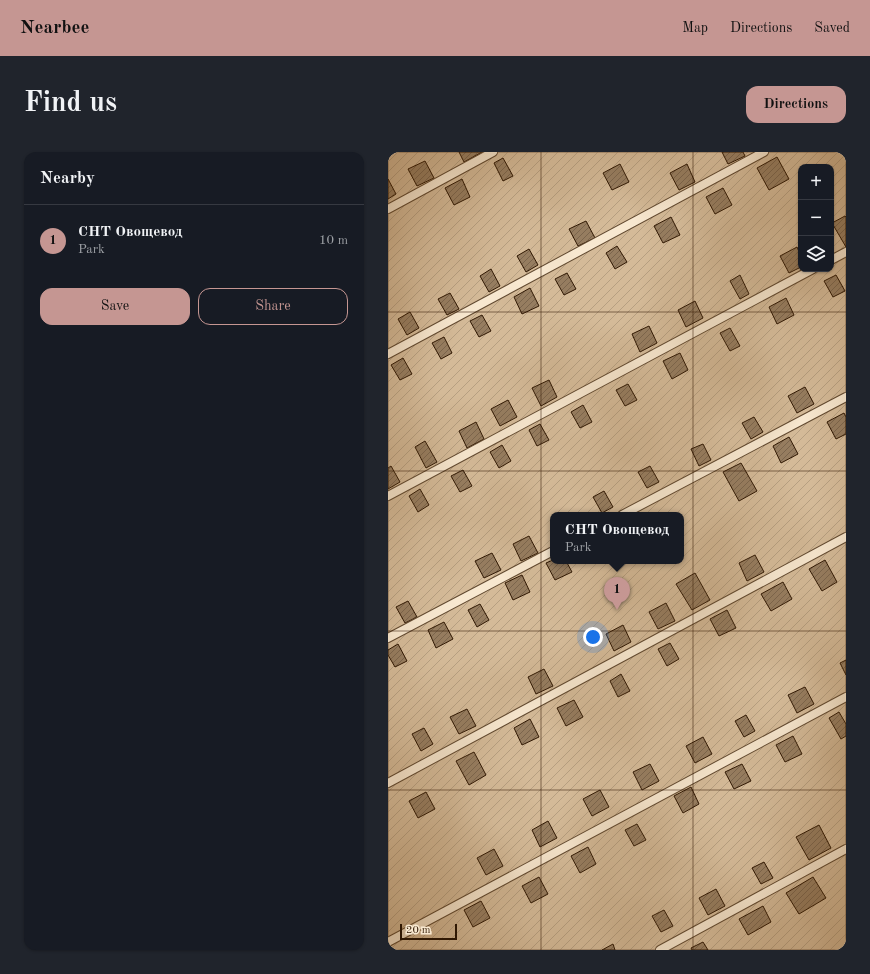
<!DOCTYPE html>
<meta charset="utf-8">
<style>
:root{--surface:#171b24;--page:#20242c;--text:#f1f3f6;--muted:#9ea1a6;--line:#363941;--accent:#c59692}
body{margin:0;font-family:"Old Standard TT",serif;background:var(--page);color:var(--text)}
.controls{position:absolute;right:12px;top:12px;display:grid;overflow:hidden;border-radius:8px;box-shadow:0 1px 3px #0004}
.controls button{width:36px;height:36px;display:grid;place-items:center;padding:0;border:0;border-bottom:1px solid var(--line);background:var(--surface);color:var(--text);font:20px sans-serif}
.scale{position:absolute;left:12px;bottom:10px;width:57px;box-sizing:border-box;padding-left:4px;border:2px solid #301803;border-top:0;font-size:11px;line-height:14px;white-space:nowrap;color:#301803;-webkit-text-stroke:3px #f8e8d0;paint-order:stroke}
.you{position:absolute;left:205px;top:485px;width:14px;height:14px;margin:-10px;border:3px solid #fff;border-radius:50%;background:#1a73e8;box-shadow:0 0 0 6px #1a73e833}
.badge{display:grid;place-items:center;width:26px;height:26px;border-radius:50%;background:var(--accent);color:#111;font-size:13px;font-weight:700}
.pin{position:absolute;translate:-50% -33px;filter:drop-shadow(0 1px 2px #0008)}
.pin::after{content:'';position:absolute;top:21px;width:14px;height:12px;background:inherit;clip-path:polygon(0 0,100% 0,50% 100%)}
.popup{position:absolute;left:162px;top:360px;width:134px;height:52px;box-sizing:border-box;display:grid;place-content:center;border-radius:8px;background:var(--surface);filter:drop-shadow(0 1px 3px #0005);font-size:13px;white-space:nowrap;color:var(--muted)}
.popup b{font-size:15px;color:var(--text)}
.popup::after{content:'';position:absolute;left:50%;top:100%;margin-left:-8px;border:8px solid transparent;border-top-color:var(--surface)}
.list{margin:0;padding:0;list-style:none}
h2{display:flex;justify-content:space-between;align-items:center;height:52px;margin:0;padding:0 16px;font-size:17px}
h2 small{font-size:13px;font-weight:400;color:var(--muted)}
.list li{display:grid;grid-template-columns:26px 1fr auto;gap:12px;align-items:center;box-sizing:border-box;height:72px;padding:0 16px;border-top:1px solid var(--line)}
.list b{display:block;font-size:15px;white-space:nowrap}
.list p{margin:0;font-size:13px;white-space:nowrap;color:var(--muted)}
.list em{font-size:13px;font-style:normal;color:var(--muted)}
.actions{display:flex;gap:8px;padding:12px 16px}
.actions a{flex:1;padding:9px 0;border:1px solid var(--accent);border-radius:12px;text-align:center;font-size:14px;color:var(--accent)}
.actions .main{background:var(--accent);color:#111}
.icon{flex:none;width:22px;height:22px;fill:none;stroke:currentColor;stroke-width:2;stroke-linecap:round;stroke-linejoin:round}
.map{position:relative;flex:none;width:458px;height:798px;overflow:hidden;border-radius:12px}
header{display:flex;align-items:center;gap:24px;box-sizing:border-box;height:56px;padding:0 20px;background:var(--accent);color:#111}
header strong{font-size:19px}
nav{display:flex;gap:22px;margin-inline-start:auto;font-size:14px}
.intro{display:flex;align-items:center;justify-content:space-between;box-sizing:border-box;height:96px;padding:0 24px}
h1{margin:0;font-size:28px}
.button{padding:10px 18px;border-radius:12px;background:var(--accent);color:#111;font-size:14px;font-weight:700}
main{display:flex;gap:24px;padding:0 24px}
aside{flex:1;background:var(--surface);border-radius:12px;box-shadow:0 1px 3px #0004}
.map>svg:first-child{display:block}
.garden{fill:url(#garden-furrows);stroke:#82694e;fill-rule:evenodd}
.building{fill:url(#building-hatch);stroke:#301803}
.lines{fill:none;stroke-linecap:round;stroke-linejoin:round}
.service-casing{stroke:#614930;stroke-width:10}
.service{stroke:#f8e8d0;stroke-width:8}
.grid{fill:none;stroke:#301803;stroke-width:1;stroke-opacity:0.55}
</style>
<header>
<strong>Nearbee</strong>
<nav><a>Map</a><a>Directions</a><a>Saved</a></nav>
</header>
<div class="intro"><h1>Find us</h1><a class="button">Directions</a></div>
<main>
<aside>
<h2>Nearby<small></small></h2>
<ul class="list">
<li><span class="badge">1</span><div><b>СНТ Овощевод</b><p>Park</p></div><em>10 m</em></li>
</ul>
<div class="actions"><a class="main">Save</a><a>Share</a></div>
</aside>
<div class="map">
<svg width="458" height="798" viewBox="0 0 458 798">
<defs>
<pattern id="garden-furrows" width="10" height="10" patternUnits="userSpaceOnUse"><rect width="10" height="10" fill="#d4ba98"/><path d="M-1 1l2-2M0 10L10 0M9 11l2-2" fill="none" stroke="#b69f81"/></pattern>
<pattern id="building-hatch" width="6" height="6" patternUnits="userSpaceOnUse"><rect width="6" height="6" fill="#967d60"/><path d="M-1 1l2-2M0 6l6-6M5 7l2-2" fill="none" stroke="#7b654d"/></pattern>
</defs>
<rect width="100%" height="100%" fill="#f5dbb6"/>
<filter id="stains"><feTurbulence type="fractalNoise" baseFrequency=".005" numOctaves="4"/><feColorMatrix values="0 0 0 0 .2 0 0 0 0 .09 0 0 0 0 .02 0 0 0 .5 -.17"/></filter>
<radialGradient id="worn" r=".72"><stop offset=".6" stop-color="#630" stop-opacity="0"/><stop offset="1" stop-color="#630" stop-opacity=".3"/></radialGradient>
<!-- garden -->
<path class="garden" d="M0,0h458v798h-458zM413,15h30v102h-30zM165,363h128v46h-128z"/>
<!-- building -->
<g class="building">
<path d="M71,0h23l-18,10z"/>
<path d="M334,0h21l2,4 -17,8z"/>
<path d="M389,5l12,22 -20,11 -12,-22z"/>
<path d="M115,6l10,18 -10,5 -9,-18z"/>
<path d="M37,9l9,17 -17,8 -9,-17z"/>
<path d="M232,12l9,18 -17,8 -9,-17z"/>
<path d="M299,12l8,18 -16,8 -9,-17z"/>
<path d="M0,27l8,15 -8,5z"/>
<path d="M74,27l8,18 -16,8 -9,-17z"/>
<path d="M335,36l9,17 -17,9 -9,-17z"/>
<path d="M457,64l1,1v30l-14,-24z"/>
<path d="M283,65l9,18 -17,8 -9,-17z"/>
<path d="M198,69l9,17 -17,8 -9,-17z"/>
<path d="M229,94l10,16 -12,7 -9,-16z"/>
<path d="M409,95l4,9v11l-12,6 -9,-17z"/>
<path d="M141,97l9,16 -12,7 -9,-16z"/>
<path d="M103,117l9,17 -11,6 -9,-16z"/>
<path d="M179,121l9,16 -12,6 -9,-16z"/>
<path d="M352,123l9,19 -9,5 -10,-18z"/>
<path d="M448,123l9,16 -12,6 -9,-16z"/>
<path d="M142,136l9,18 -17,8 -8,-17z"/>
<path d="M62,141l9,16 -12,6 -9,-16z"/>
<path d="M398,146l8,17 -17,9 -8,-17z"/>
<path d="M307,149l8,17 -17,9 -8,-17z"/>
<path d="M22,160l9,16 -12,7 -9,-16z"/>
<path d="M94,163l9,16 -12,6 -9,-16z"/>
<path d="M261,174l8,17 -17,9 -8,-18z"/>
<path d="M342,176l10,18 -10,5 -10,-18z"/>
<path d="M56,185l8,16 -11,6 -9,-16z"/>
<path d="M292,201l8,17 -16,9 -9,-18z"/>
<path d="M15,206l9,16 -12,6 -9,-15z"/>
<path d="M161,228l8,17 -16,9 -9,-18z"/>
<path d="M240,232l9,16 -12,6 -9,-16z"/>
<path d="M417,235l9,17 -17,9 -9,-17z"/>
<path d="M120,248l9,17 -17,9 -9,-17z"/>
<path d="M195,253l9,17 -12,6 -9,-16z"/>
<path d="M456,261l2,4v17l-10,5 -9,-17z"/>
<path d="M366,265l9,15 -12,7 -9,-16z"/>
<path d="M88,270l8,17 -17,9 -8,-17z"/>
<path d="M152,272l9,16 -12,6 -8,-16z"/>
<path d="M401,285l9,17 -17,9 -8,-17z"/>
<path d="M37,289l12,21 -11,6 -11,-21z"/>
<path d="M315,292l8,16 -12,6 -8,-17z"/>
<path d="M114,293l9,16 -12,7 -9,-16z"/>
<path d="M353,311l16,28 -18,10 -16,-29z"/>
<path d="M3,314l9,16 -12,7v-21z"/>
<path d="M262,314l9,16 -12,6 -9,-16z"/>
<path d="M75,318l9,16 -12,6 -9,-16z"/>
<path d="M32,337l9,16 -11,7 -9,-16z"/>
<path d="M216,339l9,16 -11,6 -9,-16z"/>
<path d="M141,384l9,17 -17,8 -8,-17z"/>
<path d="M104,401l9,17 -17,8 -9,-17z"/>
<path d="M367,403l9,17 -17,9 -8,-18z"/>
<path d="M165,408v1h13l6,11 -17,8 -9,-17z"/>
<path d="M437,408l12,22 -15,9 -13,-22z"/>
<path d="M307,421l15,27 -18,10 -16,-26z"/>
<path d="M134,423l8,17 -17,8 -8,-17z"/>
<path d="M395,430l9,17 -21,12 -10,-17z"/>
<path d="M20,449l9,16 -12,6 -9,-16z"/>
<path d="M278,451l9,18 -17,8 -9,-17z"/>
<path d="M92,452l9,16 -12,7 -9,-17z"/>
<path d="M339,458l9,18 -17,8 -9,-17z"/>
<path d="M56,470l9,17 -17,9 -8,-18z"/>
<path d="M235,473l8,17 -17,9 -8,-17z"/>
<path d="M282,491l9,16 -12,7 -9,-17z"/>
<path d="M10,492l9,17 -12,6 -7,-12v-5z"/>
<path d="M458,508v15l-6,-12z"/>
<path d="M156,517l9,17 -17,8 -8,-17z"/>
<path d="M233,522l9,17 -12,6 -8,-16z"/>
<path d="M417,535l9,17 -17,9 -9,-18z"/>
<path d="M186,548l9,17 -17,9 -9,-18z"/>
<path d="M79,557l9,17 -17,8 -9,-17z"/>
<path d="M451,560l7,12v12l-5,3 -12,-21z"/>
<path d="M358,563l9,16 -11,6 -9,-16z"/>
<path d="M142,567l9,18 -17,8 -8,-17z"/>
<path d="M36,576l9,16 -12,7 -9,-17z"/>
<path d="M405,584l9,18 -17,8 -9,-17z"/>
<path d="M315,585l9,17 -17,9 -9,-17z"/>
<path d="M86,600l12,23 -17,10 -13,-24z"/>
<path d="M262,612l9,17 -17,9 -9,-18z"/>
<path d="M354,612l9,17 -17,8 -9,-17z"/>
<path d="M303,635l8,17 -16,9 -9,-17z"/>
<path d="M212,638l9,17 -17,9 -9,-17z"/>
<path d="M38,640l9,17 -17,9 -9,-17z"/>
<path d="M160,669l9,17 -17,9 -8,-17z"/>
<path d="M249,672l9,16 -12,6 -9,-16z"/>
<path d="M431,673l12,23 -22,12 -13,-23z"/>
<path d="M200,695l8,17 -16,9 -9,-17z"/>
<path d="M106,697l9,17 -17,9 -9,-17z"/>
<path d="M376,710l9,16 -12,6 -9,-16z"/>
<path d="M151,725l9,17 -17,9 -9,-17z"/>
<path d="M425,725l13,21 -27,16 -13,-21z"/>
<path d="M328,737l9,17 -17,9 -9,-17z"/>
<path d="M93,749l9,17 -17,9 -9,-17z"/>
<path d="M375,754l8,16 -23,13 -9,-16z"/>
<path d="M276,758l9,16 -12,6 -9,-16z"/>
<path d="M315,790l5,8h-16l-1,-2z"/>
<path d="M225,792l2,6h-13z"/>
</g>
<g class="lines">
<!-- service casing -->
<g class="service-casing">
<g id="service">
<path d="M0,57l105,-57"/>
<path d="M443,108l15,-8"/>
<path d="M0,202l376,-202"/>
<path d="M0,344l425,-227"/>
<path d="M234,363l224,-118"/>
<path d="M0,486l165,-87"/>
<path d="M0,631l458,-246"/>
<path d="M0,790l458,-245"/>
<path d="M272,798l186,-101"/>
</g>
</g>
<!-- service -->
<use href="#service" class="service"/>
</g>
<!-- grid -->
<path class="grid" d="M153,0v798M305,0v798M0,160h458M0,319h458M0,479h458M0,638h458"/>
<rect width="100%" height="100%" filter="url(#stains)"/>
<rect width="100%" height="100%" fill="url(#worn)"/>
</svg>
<div class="controls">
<button>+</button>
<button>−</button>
<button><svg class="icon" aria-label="layers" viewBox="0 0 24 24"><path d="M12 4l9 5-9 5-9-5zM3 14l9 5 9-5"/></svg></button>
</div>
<div class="scale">20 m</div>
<div class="you"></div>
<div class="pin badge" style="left:229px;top:458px">1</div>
<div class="popup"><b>СНТ Овощевод</b>Park</div>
</div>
</main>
